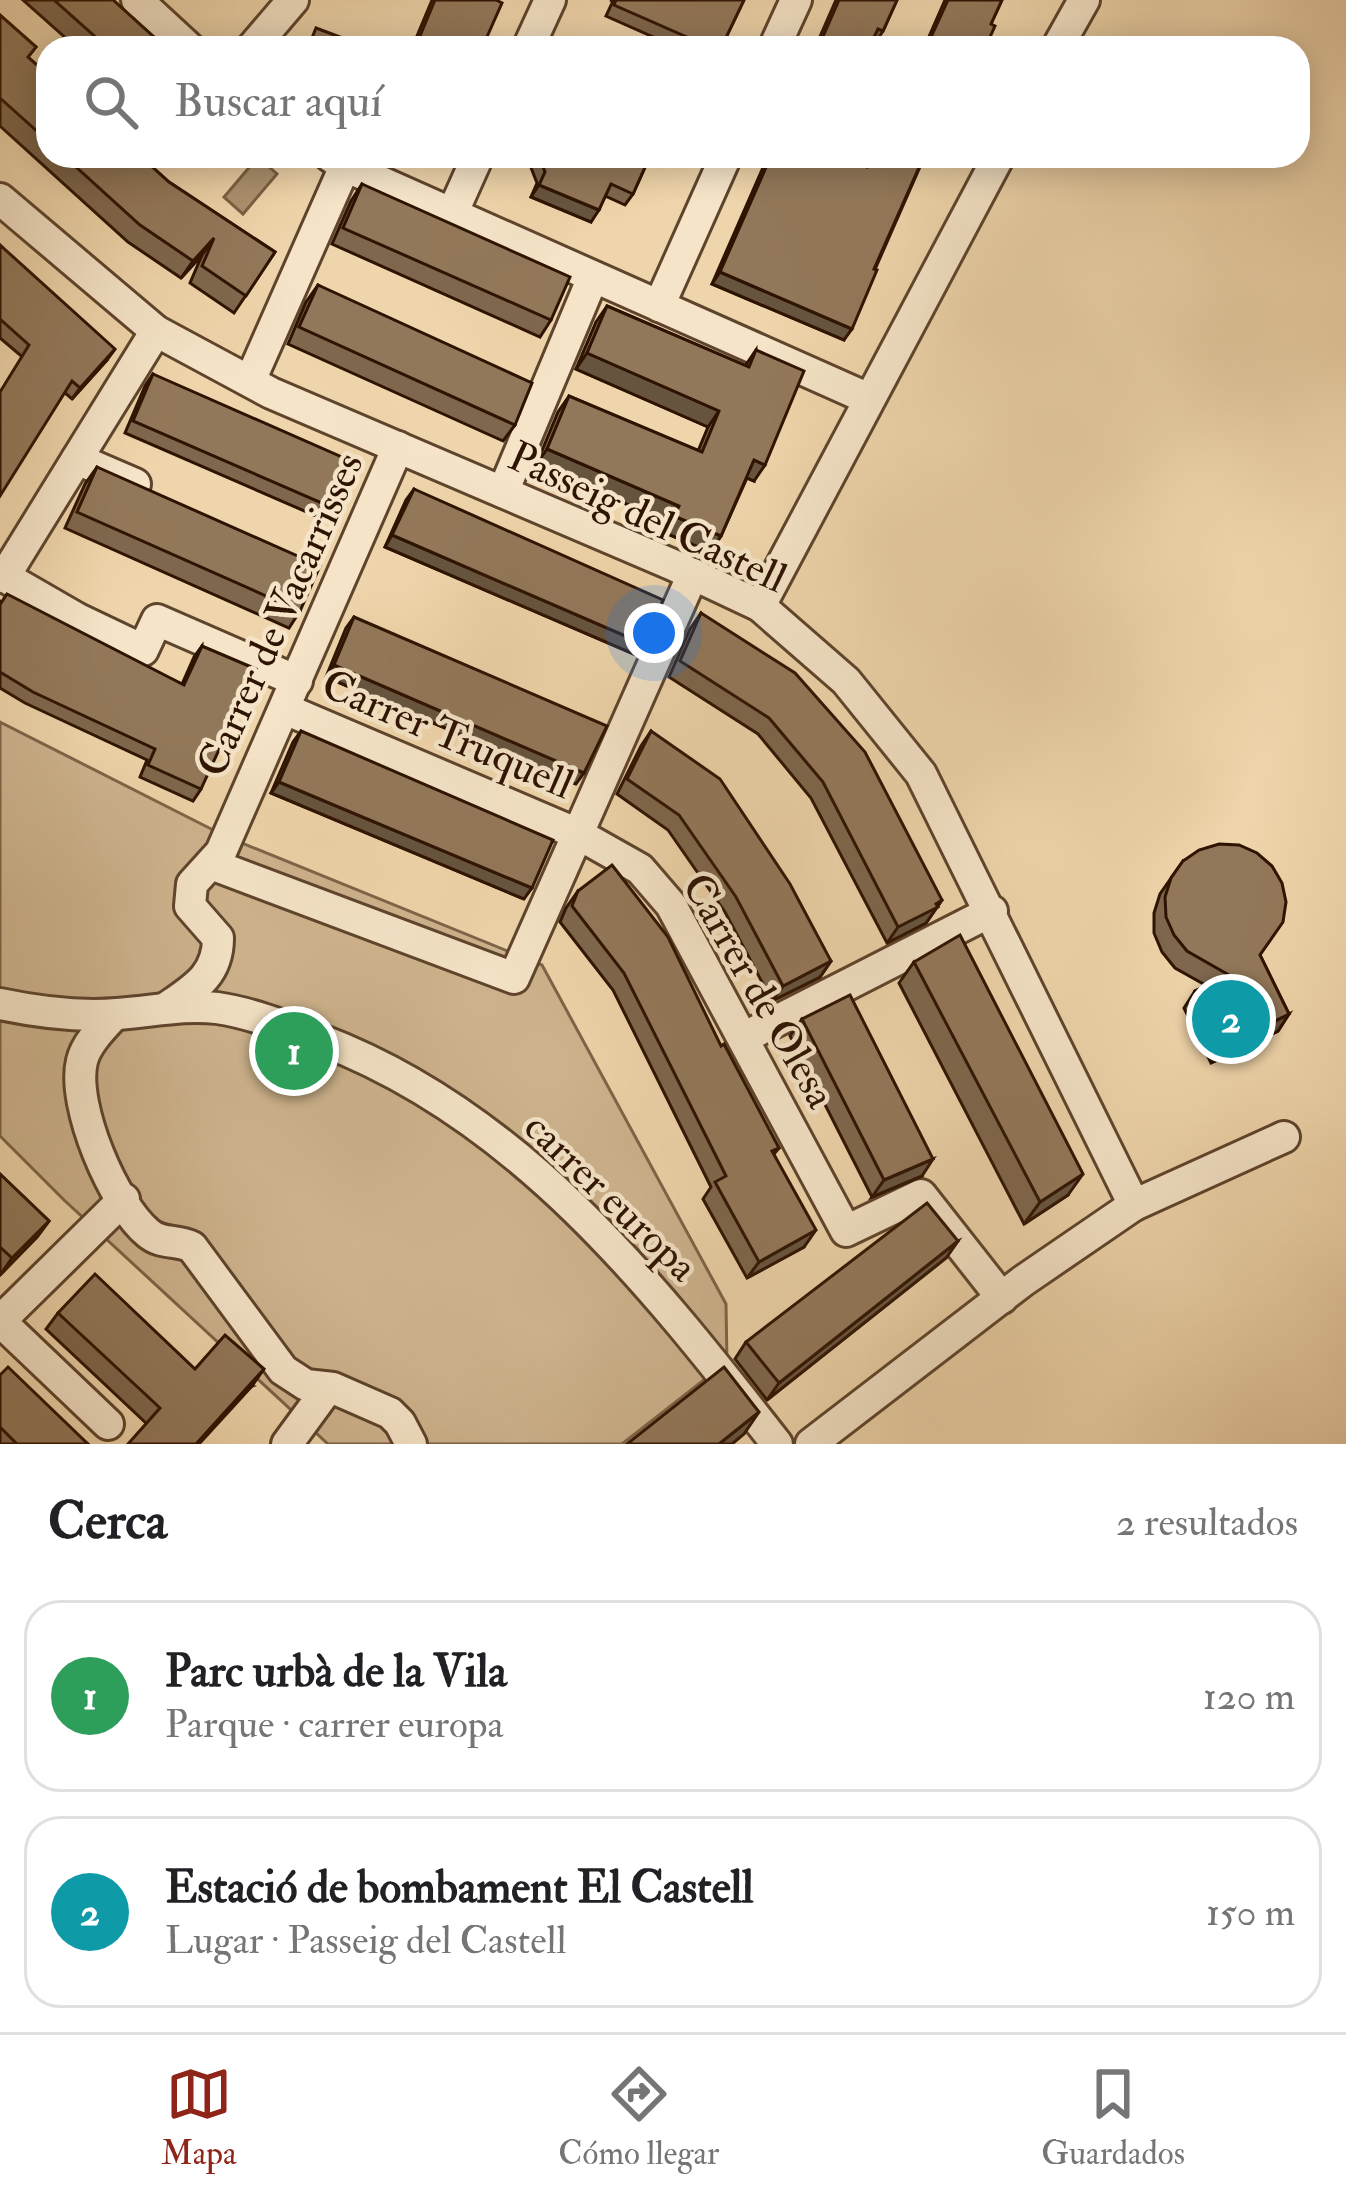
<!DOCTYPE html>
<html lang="es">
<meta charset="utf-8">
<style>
:root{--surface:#fff;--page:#f2f2f2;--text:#202124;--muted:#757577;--line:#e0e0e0;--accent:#8f2418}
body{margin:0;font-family:"IM FELL Double Pica",serif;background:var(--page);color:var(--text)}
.you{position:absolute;left:654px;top:633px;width:42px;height:42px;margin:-30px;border:9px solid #fff;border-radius:50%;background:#1a73e8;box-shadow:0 0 0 18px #1a73e833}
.badge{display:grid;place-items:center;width:78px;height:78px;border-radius:50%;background:var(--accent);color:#fff;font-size:39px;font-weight:700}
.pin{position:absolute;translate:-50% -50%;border:6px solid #fff;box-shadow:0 3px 12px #0006}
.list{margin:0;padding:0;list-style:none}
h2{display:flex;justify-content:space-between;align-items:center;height:156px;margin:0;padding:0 48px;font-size:51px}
h2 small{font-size:39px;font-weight:400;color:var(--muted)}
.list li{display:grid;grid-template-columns:78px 1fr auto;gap:36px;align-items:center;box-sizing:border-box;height:192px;margin:0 24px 24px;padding:0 24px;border:3px solid var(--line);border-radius:36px}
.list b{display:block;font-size:45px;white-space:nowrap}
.list p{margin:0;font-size:39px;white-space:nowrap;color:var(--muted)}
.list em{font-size:39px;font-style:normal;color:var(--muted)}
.icon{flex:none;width:66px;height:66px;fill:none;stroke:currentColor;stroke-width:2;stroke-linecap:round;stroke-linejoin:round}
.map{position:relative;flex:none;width:1346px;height:1444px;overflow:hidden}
.search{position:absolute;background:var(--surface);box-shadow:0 6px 30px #0003;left:36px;right:36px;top:36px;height:132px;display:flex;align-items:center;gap:30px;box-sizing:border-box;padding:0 42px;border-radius:36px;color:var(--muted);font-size:45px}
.sheet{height:588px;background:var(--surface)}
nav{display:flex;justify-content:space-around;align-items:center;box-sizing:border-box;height:168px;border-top:3px solid var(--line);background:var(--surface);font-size:33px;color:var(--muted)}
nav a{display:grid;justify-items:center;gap:6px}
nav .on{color:var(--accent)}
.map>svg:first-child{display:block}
.green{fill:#ceb48e;stroke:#7e6448;stroke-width:3}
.water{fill:#ad9372;stroke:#7a6045;stroke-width:3}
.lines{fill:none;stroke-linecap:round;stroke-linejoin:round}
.street-casing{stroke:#5e442c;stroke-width:36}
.street{stroke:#f5e4c8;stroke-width:30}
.wall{fill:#7e674d;stroke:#2e1302;stroke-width:3}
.shaded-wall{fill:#66543f;stroke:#2e1302;stroke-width:3}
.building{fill:#92785a;stroke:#2e1302;stroke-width:3}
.labels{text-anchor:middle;stroke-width:9;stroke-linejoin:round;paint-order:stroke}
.street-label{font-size:42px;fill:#2e1302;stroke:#f5e4c8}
</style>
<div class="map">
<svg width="1346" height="1444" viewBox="0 0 1346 1444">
<rect width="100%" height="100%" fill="#efd5ab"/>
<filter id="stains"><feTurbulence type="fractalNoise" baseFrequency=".00167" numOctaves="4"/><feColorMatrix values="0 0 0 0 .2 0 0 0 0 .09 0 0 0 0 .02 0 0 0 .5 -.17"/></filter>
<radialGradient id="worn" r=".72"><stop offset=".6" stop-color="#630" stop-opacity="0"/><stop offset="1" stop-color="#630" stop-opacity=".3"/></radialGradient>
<!-- green -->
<path class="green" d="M0,722l227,115 315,128 184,339 1,58 -105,82h-294l-264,-244 -64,-64z"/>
<!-- water -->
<path class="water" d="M258,157l19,17 -34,40 -19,-17z"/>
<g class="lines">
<!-- street casing -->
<g class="street-casing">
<g id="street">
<path d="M137,0l52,48"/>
<path d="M252,48l41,-48"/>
<path d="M528,48l22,-48"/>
<path d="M774,48l22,-48"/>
<path d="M1057,48l27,-48"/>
<path d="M330,156l15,10 524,233"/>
<path d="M0,199l156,132 115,62 402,172 87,41 86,75 75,93 213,431 150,-68"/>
<path d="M452,214l26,-58"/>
<path d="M659,306l67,-150"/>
<path d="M250,381l95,-215"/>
<path d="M77,459l58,25"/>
<path d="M503,492l90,-215"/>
<path d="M0,574l78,45 65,31 14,-30 140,61"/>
<path d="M4,577l152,-246"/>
<path d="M760,606l239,-450"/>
<path d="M285,709l293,125 62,35 31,36 175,326 75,-36 81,103"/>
<path d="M211,864l303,114 179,-404"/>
<path d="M0,1004c38,8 79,13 117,10 33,-2 67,-10 100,-6 35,5 72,20 104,32 198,75 330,243 456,404"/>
<path d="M166,1008c29,-20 52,-33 52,-70l-28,-32 2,-22 29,-32 177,-405"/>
<path d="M114,1015c-12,13 -28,29 -32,46 -11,44 32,144 66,172 14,12 29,6 44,14l91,123 23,15 27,3 57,25 10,10 11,21"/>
<path d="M743,1038l249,-127"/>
<path d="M108,1424l-108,-103 124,-122"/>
<path d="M287,1444l41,-56"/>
<path d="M811,1444l212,-163 111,-76"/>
</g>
</g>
<!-- street -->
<use href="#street" class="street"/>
</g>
<!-- wall -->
<g class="wall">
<path d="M23,0h90l53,48h-89z"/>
<path d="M432,0h64l-14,48h-70z"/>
<path d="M610,0h134l-23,48h-43l-72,-32 7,-15z"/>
<path d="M836,0h61l-14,31 -8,12 -3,-2 -3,7h-54z"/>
<path d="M945,0h57l-11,24 -6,24h-61z"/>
<path d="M0,15l36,32 -8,10 20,18v81h92l29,26 106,70 -41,61 -44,-30 12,-28 -21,23 -53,-36 -128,-116z"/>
<path d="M535,156h115l-17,38 -8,11 -20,-9 -14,26 -60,-25 6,-14 -7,-18z"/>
<path d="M768,156h74l23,10 4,-10h60l-3,5 -3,-1 -79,180 -132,-56z"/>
<path d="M362,184l189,136 -11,17 -208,-93 19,-43z"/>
<path d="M0,245l107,115 -35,39 -72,-61z"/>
<path d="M318,285l197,140 -12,16 -215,-97 18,-42z"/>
<path d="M607,306l138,60 11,-16 -2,131 -7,-3 -26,58 -11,16 -47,-20 5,-10 -132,-57 22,-53 11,-16 129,55 10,-24 -132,-58 20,-47z"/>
<path d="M153,374l187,137 -8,12 -207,-90 20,-47z"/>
<path d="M97,467l203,144 -11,17 -224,-100 20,-44z"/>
<path d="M414,489l222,166 -251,-108 21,-47z"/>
<path d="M0,601l182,83 12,-27 8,-11 -1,143 -8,12 -53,-24 7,-17 -122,-57 -25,-15z"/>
<path d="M701,613l241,287 -16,23 -39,20 -76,-145 -53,-64 -89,-57 21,-48z"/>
<path d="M354,617l222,167 -250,-107 20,-49z"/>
<path d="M301,731l223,168 -253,-106 22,-51z"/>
<path d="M651,731l180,230 -11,16 -48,24 -47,-89 -57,-82 -51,-36 24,-48z"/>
<path d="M1183,861l77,94 29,59 -11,17 -67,32 -27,-55 11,-17 12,-5 -32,-18 -13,-16 -8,-19v-20l6,-19z"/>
<path d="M578,891l143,155 58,102 -5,6 30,93 -57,31 -44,-79 8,-12 -98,-197 -53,-68 6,-14z"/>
<path d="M914,962l154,233 -44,29 -125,-241z"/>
<path d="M802,1019l120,157 -50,21 -82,-161z"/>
<path d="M0,1174l49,47 -12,16 -37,38z"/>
<path d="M958,1241l-12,17 -179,142 -32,-41 11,-17z"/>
<path d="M58,1313l137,56 57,17 -106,37 -100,-94z"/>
<path d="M0,1375l88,69h-88z"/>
</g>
<!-- shaded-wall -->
<g class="shaded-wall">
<path d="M539,185l60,25 -8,12 -60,-25z"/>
<path d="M214,238l-12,17 -21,23 12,-17z"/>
<path d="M720,272l132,57 -8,11 -132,-56z"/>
<path d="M115,349l-8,11 -35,39 8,-11z"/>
<path d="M587,353l132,58 -11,16 -132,-58z"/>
<path d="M547,449l132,57 -11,16 -132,-57z"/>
<path d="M754,460l11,5 -11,16 -11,-5z"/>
<path d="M674,516l47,20 -11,16 -47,-20z"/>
<path d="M392,535l252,109 -8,11 -251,-108z"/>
<path d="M334,665l250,108 -8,11 -250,-107z"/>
<path d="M279,782l253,106 -8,11 -253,-106z"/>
<path d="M942,900l-16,23 -39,20 11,-16z"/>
<path d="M831,961l-11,16 -48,24 11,-15z"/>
<path d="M1289,1014l-11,17 -67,32 12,-16z"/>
<path d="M933,1159l-11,17 -50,21 12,-17z"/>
<path d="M1083,1174l-15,21 -44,29 16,-22z"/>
<path d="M49,1221l-12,16 -37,38 12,-17z"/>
<path d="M816,1230l-12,17 -57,31 12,-16z"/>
<path d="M958,1241l-12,17 -179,142 12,-17z"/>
<path d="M264,1369l-12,17 -53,58h-3z"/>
<path d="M759,1412l-15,22 -12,10h-13z"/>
</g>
<!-- building -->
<g class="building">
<path d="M54,0h59l53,48h-58z"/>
<path d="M435,0h61l6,3 -20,45h-67z"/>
<path d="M616,0h128l-23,48h-9l-98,-43z"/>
<path d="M839,0h58l-14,31 -5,-2 -9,19h-51z"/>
<path d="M948,0h54l-11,24 4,2 -10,22h-53l-5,-2z"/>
<path d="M0,15l36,32 -8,10 20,18v66l-48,-43z"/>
<path d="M316,28l53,20h-61z"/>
<path d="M582,41l16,7h-19z"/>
<path d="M64,156h76l29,26 106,70 -29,44 -44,-30 12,-28 -21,23 -53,-36z"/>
<path d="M539,156l75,2v-2h36l-17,38 -22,-10 -12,26 -60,-25 6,-13z"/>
<path d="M771,156h71l25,11 5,-11h52l-50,113 3,1 -25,59 -132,-57z"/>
<path d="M362,184l208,93 -19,43 -208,-92z"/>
<path d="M0,245l115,104 -35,39 -8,-7 -72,115v-104l29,-47 -29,-26z"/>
<path d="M318,285l214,98 -17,42 -216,-98z"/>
<path d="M607,306l142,61 7,-17 48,21 -39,94 -11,-5 -33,76 -47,-20 5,-10 -132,-57 22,-53 133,56 17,-41 -132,-58z"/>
<path d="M153,374l207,91 -20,46 -207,-90z"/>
<path d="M97,467l223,99 -20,45 -223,-99z"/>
<path d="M414,489l249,111 -19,44 -252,-109z"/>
<path d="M7,594l177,91 18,-39 54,23 -55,120 -53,-24 7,-16 -122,-57 -33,-20v-71l1,2z"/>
<path d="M701,613l94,60 70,79 77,148 -6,4 2,3 -40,20 -75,-145 -54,-64 -89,-57z"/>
<path d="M354,617l253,109 -23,47 -250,-108z"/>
<path d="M301,731l252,109 -21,48 -253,-106z"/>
<path d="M651,731l69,48 70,105 41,77 -48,25 -47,-89 -57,-82 -52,-36z"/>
<path d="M1219,844l20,1 18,8 15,13 10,17 4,19 -3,20 -23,33 29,59 -66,33 -28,-56 34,-16 -42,-24 -13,-16 -8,-18 -1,-20 6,-19 12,-17 16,-11z"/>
<path d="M612,865l56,72 53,109 3,-2 55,104 -7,3 44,79 -57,32 -44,-80 11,-6 -102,-203 -52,-67 6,-15z"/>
<path d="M960,935l123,239 -43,28 -126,-240z"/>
<path d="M850,995l83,164 -49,21 -82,-161z"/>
<path d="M0,1174l49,47 -37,37 -12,-11z"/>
<path d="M927,1203l31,38 -179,142 -33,-41z"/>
<path d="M95,1274l100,95 30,-34 39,34 -68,75h-68l32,-36 -102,-95z"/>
<path d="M8,1367l80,77h-71l-17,-17v-52z"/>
<path d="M724,1367l35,45 -40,32h-92z"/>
</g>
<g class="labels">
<!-- street labels -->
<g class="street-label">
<text transform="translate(648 516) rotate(25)" y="15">Passeig del Castell</text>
<text transform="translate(279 614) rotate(-66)" y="15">Carrer de Vacarrisses</text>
<text transform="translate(448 733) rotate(23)" y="15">Carrer Truquell</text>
<text transform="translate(760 990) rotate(60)" y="15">Carrer de Olesa</text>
<text transform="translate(612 1196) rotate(44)" y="15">carrer europa</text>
</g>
</g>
<rect width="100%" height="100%" filter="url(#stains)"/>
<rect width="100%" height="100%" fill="url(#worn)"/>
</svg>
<div class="you"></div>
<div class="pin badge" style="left:294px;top:1051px;background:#2e9e5b">1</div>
<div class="pin badge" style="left:1231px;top:1019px;background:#0f9aa8">2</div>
<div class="search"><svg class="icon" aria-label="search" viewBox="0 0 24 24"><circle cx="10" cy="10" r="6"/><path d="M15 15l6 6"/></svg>Buscar aquí</div>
</div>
<section class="sheet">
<h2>Cerca<small>2 resultados</small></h2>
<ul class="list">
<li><span class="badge" style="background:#2e9e5b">1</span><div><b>Parc urbà de la Vila</b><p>Parque · carrer europa</p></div><em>120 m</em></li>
<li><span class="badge" style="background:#0f9aa8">2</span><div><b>Estació de bombament El Castell</b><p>Lugar · Passeig del Castell</p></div><em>150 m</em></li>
</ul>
</section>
<nav>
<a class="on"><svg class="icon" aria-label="map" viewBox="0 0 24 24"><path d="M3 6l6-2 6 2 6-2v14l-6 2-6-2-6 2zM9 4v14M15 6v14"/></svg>Mapa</a>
<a><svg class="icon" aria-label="directions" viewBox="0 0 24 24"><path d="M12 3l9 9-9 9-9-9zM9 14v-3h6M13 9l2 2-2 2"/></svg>Cómo llegar</a>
<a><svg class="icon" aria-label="saved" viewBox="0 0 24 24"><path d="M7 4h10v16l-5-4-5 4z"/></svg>Guardados</a>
</nav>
